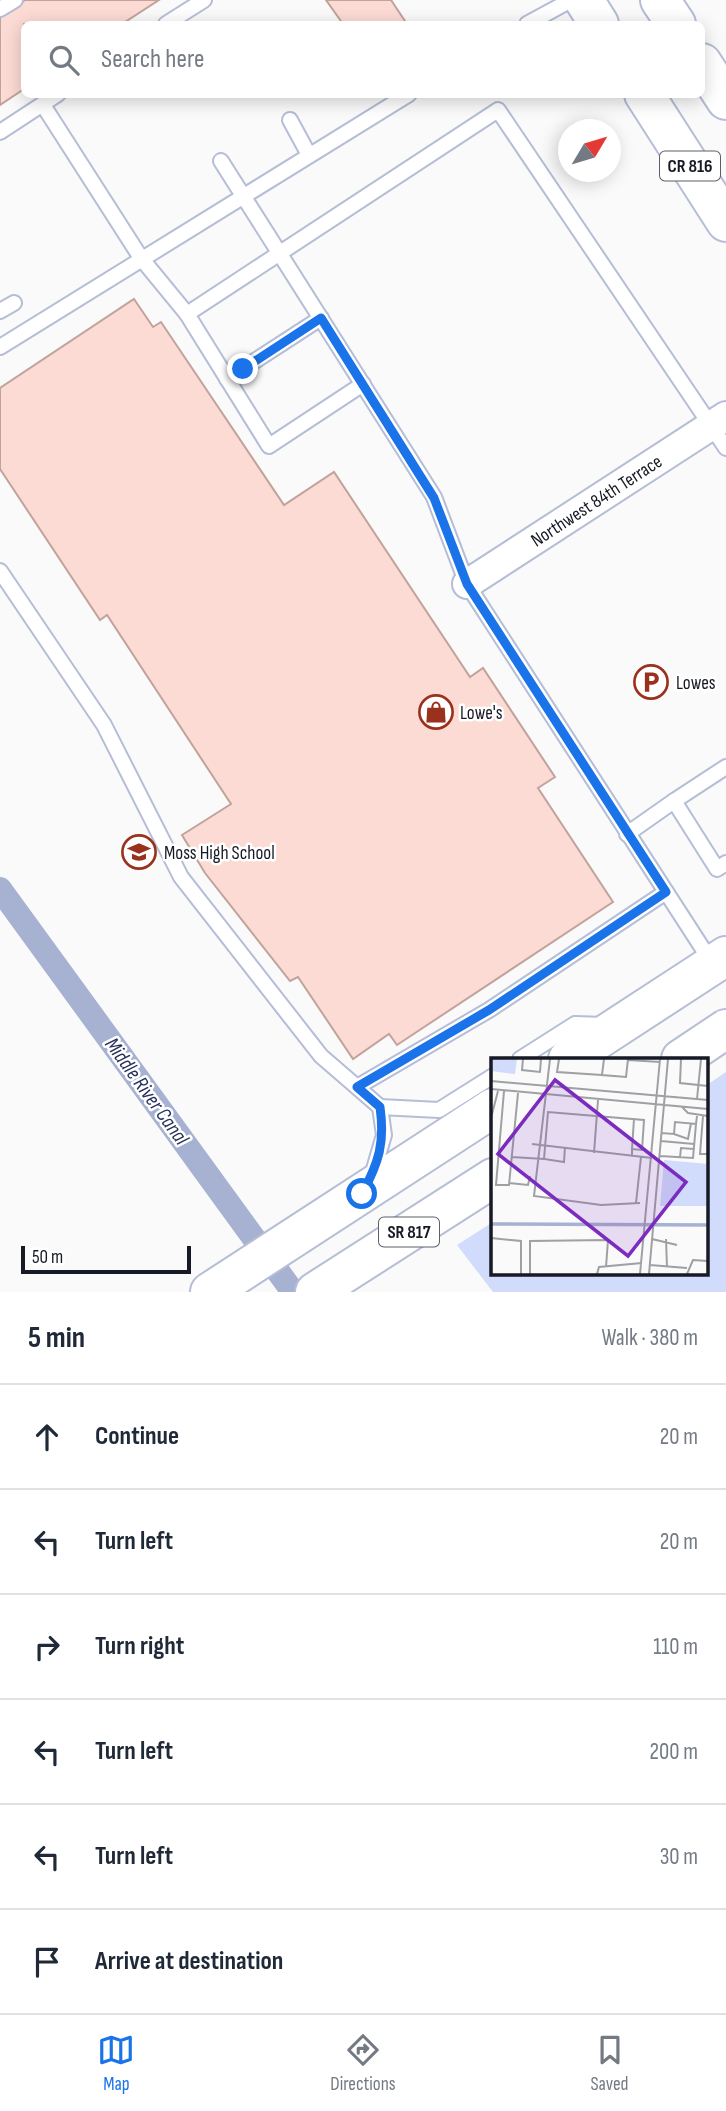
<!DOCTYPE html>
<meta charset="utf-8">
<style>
:root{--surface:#fff;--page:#f6f6f7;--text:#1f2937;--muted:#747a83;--line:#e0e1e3;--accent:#1a73e8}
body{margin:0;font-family:"Sofia Sans Condensed",sans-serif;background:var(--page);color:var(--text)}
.compass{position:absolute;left:558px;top:119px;width:63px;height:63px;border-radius:50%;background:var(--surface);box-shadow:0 4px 18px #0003;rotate:52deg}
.scale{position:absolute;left:21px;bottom:18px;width:170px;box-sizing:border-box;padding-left:7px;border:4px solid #171a24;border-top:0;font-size:19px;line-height:24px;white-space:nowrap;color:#171a24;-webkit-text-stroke:5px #fff;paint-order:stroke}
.stop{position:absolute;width:21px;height:21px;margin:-16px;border:5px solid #1a73e8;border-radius:50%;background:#fff}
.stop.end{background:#1a73e8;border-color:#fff;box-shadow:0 2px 7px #0008}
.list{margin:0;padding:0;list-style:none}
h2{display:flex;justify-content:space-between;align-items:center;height:91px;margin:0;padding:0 28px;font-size:30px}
h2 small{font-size:23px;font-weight:400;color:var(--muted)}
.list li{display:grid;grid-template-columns:46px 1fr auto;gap:21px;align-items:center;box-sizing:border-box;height:105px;padding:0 28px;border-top:2px solid var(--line)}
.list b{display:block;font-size:26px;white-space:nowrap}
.list em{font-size:23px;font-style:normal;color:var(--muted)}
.icon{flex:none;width:38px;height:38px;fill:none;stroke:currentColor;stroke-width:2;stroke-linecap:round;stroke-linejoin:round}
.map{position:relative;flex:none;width:726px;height:1292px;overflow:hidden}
.search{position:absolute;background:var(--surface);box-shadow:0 4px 18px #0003;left:21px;right:21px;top:21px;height:77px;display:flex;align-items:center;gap:18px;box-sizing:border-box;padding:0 24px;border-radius:10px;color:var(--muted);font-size:26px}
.sheet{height:721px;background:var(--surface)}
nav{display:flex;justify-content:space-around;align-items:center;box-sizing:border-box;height:98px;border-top:2px solid var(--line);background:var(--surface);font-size:19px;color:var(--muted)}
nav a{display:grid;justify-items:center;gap:4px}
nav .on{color:var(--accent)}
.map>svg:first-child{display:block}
.green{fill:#d1dbfb}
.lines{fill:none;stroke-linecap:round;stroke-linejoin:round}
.canal{stroke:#a7b1d1;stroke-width:24}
.building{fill:#fbdbd3;stroke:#c2a39c;stroke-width:2}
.service-casing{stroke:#b5bdd7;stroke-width:18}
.minor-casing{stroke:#b5bdd7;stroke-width:32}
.primary-casing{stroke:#b5bdd7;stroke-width:42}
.service{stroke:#fff;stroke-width:14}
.minor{stroke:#fff;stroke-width:28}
.primary{stroke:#fff;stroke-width:38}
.route{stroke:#1a73e8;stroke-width:9}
.labels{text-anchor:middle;stroke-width:5;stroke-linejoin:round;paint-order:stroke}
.shield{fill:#fff;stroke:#5d5f66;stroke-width:2}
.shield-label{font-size:18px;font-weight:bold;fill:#171a24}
.street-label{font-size:19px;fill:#171a24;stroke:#fff}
.poi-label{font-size:19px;fill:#171a24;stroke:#fff;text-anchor:start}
.water-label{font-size:21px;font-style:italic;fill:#27315c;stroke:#fff}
.inset-river{fill:none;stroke:#a7b1d1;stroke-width:3.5}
.inset-road{fill:none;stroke:#9fa0a4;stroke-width:2}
.view{fill:#7b2cbf;fill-opacity:0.15;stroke:#7b2cbf;stroke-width:3.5}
.inset-edge{fill:none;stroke:#171a24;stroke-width:3.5}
</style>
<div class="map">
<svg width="726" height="1292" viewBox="0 0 726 1292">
<rect width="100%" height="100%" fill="#fafafa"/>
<!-- green -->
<path class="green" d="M726,1072v220h-233l-36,-47 36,-23v51h214v-188z"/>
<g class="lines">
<!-- canal -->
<path class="canal" d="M0,889l293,403"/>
</g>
<!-- building -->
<g class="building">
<path d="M25,0h134l-37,24h-98v65l-24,16v-88z"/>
<path d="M326,0h65l16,24h-64z"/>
<path d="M134,299l19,28 8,-5 123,183 50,-33 136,205 13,-9 72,109 -17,11 75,114 -216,143 -8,-11 -36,25 -55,-82 -8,4 -85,-108 -23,-38 49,-31 -124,-189 -7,5 -100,-151v-81z"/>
</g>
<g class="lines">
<!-- service casing -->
<g class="service-casing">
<g id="service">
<path d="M0,9l15,-9"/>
<path d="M166,24l38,-24"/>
<path d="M527,24l44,-24"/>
<path d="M43,105l98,153 46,56"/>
<path d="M290,120l19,35"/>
<path d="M0,132l58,-38"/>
<path d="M221,161l213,336 33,87 245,379"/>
<path d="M0,311l14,-8"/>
<path d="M0,347l409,-253"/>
<path d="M227,379l94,-61"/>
<path d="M363,384l-94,62 -82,-132 311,-204 228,338"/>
<path d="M0,571l104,154 77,152 140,179 59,51"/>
<path d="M674,801l52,-34"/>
<path d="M627,834l47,-33 43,68 9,-6"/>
<path d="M520,1059l55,-35 29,1"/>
<path d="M357,1087l132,-77 177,-118"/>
<path d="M372,1176l12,-41 -4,-28 59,3 54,-34"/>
</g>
</g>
<!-- minor casing -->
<g class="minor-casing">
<path id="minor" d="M467,584l259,-168"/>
</g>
<!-- primary casing -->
<g class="primary-casing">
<g id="primary">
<path d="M584,0l15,24"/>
<path d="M660,0l16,24"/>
<path d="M702,63l24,37"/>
<path d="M644,94l82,128"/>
<path d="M568,1059l158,-103"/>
<path d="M681,1059l45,-30"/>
<path d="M210,1292l283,-184"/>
<path d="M315,1292l178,-114"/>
</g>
</g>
<!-- service -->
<use href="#service" class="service"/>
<!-- minor -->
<use href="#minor" class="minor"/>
<!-- primary -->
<use href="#primary" class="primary"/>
</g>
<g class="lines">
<!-- route -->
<path class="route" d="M243,369l78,-51 113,180 33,86 199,308 -177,118 -132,77 23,20c5,36 -1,55 -18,87"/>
</g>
<!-- icons -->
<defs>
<g id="parking-ring" transform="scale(1.75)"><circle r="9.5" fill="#fff" stroke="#9a311c" stroke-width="1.5"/><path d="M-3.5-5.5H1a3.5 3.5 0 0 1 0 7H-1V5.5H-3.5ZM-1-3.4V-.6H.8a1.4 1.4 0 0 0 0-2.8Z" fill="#9a311c"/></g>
<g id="shop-ring" transform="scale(1.75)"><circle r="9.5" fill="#fff" stroke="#9a311c" stroke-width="1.5"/><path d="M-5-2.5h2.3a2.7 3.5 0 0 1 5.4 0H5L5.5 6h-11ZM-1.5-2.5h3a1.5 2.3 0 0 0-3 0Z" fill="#9a311c"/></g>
<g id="school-ring" transform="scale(1.75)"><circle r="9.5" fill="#fff" stroke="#9a311c" stroke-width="1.5"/><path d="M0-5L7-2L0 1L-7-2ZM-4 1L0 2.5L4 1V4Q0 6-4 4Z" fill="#9a311c"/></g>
</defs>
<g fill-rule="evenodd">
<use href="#parking-ring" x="651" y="682"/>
<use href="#shop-ring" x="436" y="712"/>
<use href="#school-ring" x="139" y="852"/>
</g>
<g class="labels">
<!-- shield labels -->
<g class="shield">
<rect x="660" y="151.5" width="60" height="29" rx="5"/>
<rect x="379" y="1217.5" width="60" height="29" rx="5"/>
</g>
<g class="shield-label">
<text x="690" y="172">CR 816</text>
<text x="409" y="1238">SR 817</text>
</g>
<!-- street labels -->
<g class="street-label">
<text transform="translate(596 500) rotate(-33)" y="7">Northwest 84th Terrace</text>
</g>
<!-- poi labels -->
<g class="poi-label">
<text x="676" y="689">Lowes</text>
<text x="460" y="719">Lowe's</text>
<text x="164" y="859">Moss High School</text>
</g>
<!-- water labels -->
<g class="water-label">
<text transform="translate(147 1091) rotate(54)" y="7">Middle River Canal</text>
</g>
</g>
<!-- overview -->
<g transform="translate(491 1058)">
<rect width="217" height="217" fill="#fafafa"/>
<path d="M0,1h26l-2,15 -24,-3zM173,102l44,4v42h-48z" fill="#d1dbfb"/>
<path class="inset-river" d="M0,166l217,1"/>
<path class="inset-road" d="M32,1l-1,11 18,2 1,-13M59,1l-16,137 67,9 39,-2M68,1l-2,13 45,3M113,1l-2,16 24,2 2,-18M190,1l-1,24 28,3M137,2l32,2M0,23l217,19M0,31l217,20M13,33l-8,94h13l9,-92M206,41l4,-40M191,49l6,6 20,3M212,58l-3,38h8M0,60l7,-27M170,75l13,1 1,-12 21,2 1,-8M183,76l14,5 3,-16M170,83l33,3M41,86l120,14M74,89l-1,15 -20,-3 4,-47 96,8 -2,30 -10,-1v7M141,91l2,-30M103,95l4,-53M169,98l33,2 3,-34M21,99l32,2M189,99l1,-9 13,1M18,125l19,2 2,-9M145,145l5,-46M0,180l30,3v33M161,181l25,6M175,181l1,28M159,207l37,3M39,216v-33l78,-1 -2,27M106,216l2,-7 43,-4M149,216l20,-215M158,216l19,-215M196,216l6,-14 15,1"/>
<path class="view" d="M64,22l131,102 -58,74 -130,-102z"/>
<rect width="217" height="217" class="inset-edge"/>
</g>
</svg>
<svg class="compass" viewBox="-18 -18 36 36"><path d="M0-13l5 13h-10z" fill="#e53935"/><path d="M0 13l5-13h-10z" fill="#747a83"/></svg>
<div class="scale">50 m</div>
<div class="stop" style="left:362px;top:1194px"></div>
<div class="stop end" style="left:243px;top:369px"></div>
<div class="search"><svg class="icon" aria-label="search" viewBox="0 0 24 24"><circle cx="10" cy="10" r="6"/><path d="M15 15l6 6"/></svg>Search here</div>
</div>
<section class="sheet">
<h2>5 min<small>Walk · 380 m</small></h2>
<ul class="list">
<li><svg class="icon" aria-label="ahead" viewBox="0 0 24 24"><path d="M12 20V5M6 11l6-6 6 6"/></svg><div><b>Continue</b></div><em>20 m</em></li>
<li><svg class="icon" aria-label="left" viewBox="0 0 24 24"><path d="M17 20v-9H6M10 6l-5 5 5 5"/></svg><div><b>Turn left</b></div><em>20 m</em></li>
<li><svg class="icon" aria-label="right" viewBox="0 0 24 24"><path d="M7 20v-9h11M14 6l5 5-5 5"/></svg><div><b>Turn right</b></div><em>110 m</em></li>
<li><svg class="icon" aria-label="left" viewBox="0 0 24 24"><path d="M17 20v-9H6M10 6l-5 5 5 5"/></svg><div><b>Turn left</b></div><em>200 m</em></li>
<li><svg class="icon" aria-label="left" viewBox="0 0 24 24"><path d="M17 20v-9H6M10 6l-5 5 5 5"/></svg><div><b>Turn left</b></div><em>30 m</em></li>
<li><svg class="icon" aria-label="arrive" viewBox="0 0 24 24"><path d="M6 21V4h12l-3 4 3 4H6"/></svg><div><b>Arrive at destination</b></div></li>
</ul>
</section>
<nav>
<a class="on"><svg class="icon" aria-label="map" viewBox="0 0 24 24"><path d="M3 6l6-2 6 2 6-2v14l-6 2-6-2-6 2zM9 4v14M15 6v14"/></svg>Map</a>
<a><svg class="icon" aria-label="directions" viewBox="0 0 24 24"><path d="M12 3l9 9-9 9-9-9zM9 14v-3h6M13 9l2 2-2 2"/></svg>Directions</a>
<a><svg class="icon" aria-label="saved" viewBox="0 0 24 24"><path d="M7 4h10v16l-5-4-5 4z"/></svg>Saved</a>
</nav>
